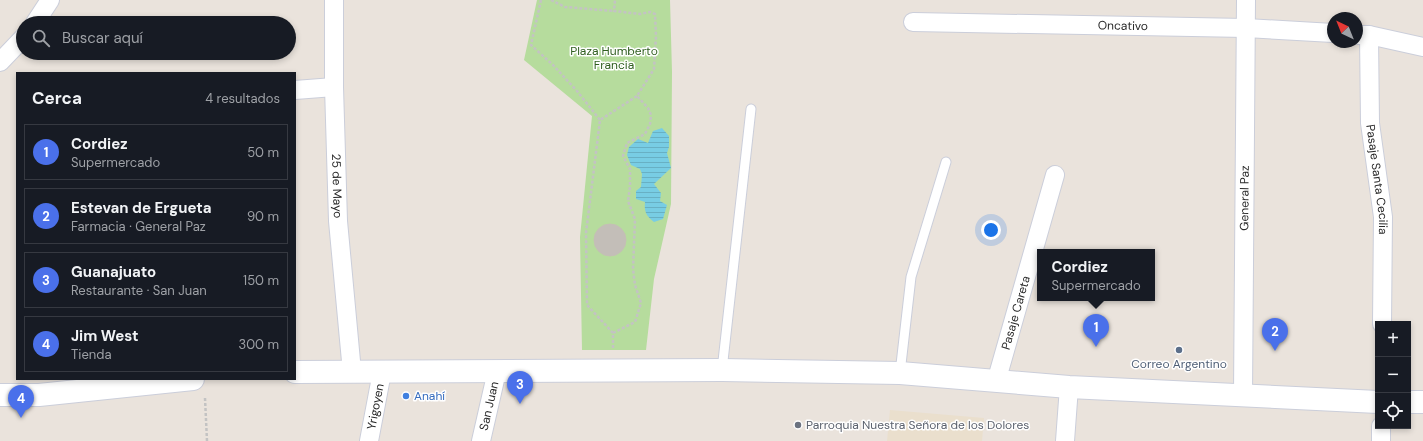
<!DOCTYPE html>
<html lang="es">
<meta charset="utf-8">
<style>
:root{--surface:#171b24;--page:#20242c;--text:#f1f3f6;--muted:#9ea1a6;--line:#363941;--accent:#4a70ea}
body{margin:0;font-family:"DM Sans",sans-serif;background:var(--page);color:var(--text)}
.controls{position:absolute;right:12px;bottom:12px;display:grid;overflow:hidden;border-radius:0px;box-shadow:0 2px 6px #0003}
.controls button{width:36px;height:36px;display:grid;place-items:center;padding:0;border:0;border-bottom:1px solid var(--line);background:var(--surface);color:var(--text);font:20px sans-serif}
.compass{position:absolute;left:1327px;top:12px;width:36px;height:36px;border-radius:50%;background:var(--surface);box-shadow:0 2px 6px #0003;rotate:317deg}
.you{position:absolute;left:991px;top:230px;width:14px;height:14px;margin:-10px;border:3px solid #fff;border-radius:50%;background:#1a73e8;box-shadow:0 0 0 6px #1a73e833}
.badge{display:grid;place-items:center;width:26px;height:26px;border-radius:50%;background:var(--accent);color:#fff;font-size:13px;font-weight:700}
.pin{position:absolute;translate:-50% -33px;filter:drop-shadow(0 1px 2px #0008)}
.pin::after{content:'';position:absolute;top:21px;width:14px;height:12px;background:inherit;clip-path:polygon(0 0,100% 0,50% 100%)}
.popup{position:absolute;left:1037px;top:249px;width:118px;height:52px;box-sizing:border-box;display:grid;place-content:center;border-radius:0px;background:var(--surface);filter:drop-shadow(0 1px 3px #0005);font-size:13px;white-space:nowrap;color:var(--muted)}
.popup b{font-size:15px;color:var(--text)}
.popup::after{content:'';position:absolute;left:50%;top:100%;margin-left:-8px;border:8px solid transparent;border-top-color:var(--surface)}
.list{margin:0;padding:0;list-style:none}
h2{display:flex;justify-content:space-between;align-items:center;height:52px;margin:0;padding:0 16px;font-size:17px}
h2 small{font-size:13px;font-weight:400;color:var(--muted)}
.list li{display:grid;grid-template-columns:26px 1fr auto;gap:12px;align-items:center;box-sizing:border-box;height:56px;margin:0 8px 8px;padding:0 8px;border:1px solid var(--line);border-radius:0px}
.list b{display:block;font-size:15px;white-space:nowrap}
.list p{margin:0;font-size:13px;white-space:nowrap;color:var(--muted)}
.list em{font-size:13px;font-style:normal;color:var(--muted)}
.icon{flex:none;width:22px;height:22px;fill:none;stroke:currentColor;stroke-width:2;stroke-linecap:round;stroke-linejoin:round}
.map{position:relative;flex:none;width:1423px;height:441px;overflow:hidden}
.search{position:absolute;background:var(--surface);box-shadow:0 2px 6px #0003;left:16px;top:16px;width:280px;height:44px;display:flex;align-items:center;gap:10px;box-sizing:border-box;padding:0 14px;border-radius:22px;color:var(--muted);font-size:15px}
.panel{position:absolute;background:var(--surface);box-shadow:0 2px 6px #0003;left:16px;top:72px;width:280px;height:308px;border-radius:0px}
.map>svg:first-child{display:block}
.education{fill:#eadfcd}
.grass{fill:#b6dc9d}
.water{fill:url(#water-rules)}
.building{fill:#c3beb8;stroke:#c5bfb6}
.lines{fill:none;stroke-linecap:round;stroke-linejoin:round}
.lane-casing{stroke:#cbceda;stroke-width:11}
.street-casing{stroke:#cbceda;stroke-width:20}
.secondary-casing{stroke:#cbceda;stroke-width:24}
.path{stroke:#c3c3c3;stroke-width:2.5;stroke-dasharray:3 2;stroke-linecap:butt}
.lane{stroke:#fff;stroke-width:9}
.street{stroke:#fff;stroke-width:18}
.secondary{stroke:#fff;stroke-width:22}
.service-dot{fill:#5c6f8a;stroke:#fff;stroke-width:1.5}
.shop-dot{fill:#3f7fe0;stroke:#fff;stroke-width:1.5}
.worship-dot{fill:#6b7280;stroke:#fff;stroke-width:1.5}
.labels{text-anchor:middle;stroke-width:3;stroke-linejoin:round;paint-order:stroke}
.street-label{font-size:12px;fill:#292929;stroke:#fff}
.park-label{font-size:12px;fill:#305f20;stroke:#fff}
.service-label{font-size:12px;fill:#4e5e75;stroke:#fff}
.shop-label{font-size:12px;fill:#366cbe;stroke:#fff;text-anchor:start}
.worship-label{font-size:12px;fill:#5b616d;stroke:#fff;text-anchor:start}
</style>
<div class="map">
<svg width="1423" height="441" viewBox="0 0 1423 441">
<defs>
<pattern id="water-rules" width="6" height="5" patternUnits="userSpaceOnUse"><rect width="6" height="5" fill="#78cde4"/><path d="M0 2.5h6" fill="none" stroke="#68b0c4"/></pattern>
</defs>
<rect width="100%" height="100%" fill="#eae3dc"/>
<!-- education -->
<path class="education" d="M890,410l94,8 -2,23h-95z"/>
<!-- grass -->
<path class="grass" d="M537,0h133l2,72 -1,132 -17,75 -8,71h-64l-2,-113 12,-121 -68,-56z"/>
<!-- water -->
<path class="water" d="M662,128l7,8v11l-2,6 4,15 -17,16 7,9 -1,8 7,4 -4,14 -9,3c-8,-6 -10,-11 -9,-20l-9,-3v-8l5,-4 1,-13 -2,-5 -9,-4 -4,-10 2,-8 9,-8 10,4 5,-12z"/>
<!-- building -->
<circle class="building" cx="610" cy="240" r="16"/>
<g class="lines">
<!-- lane casing -->
<g class="lane-casing">
<g id="lane">
<path d="M722,370l29,-261"/>
<path d="M900,373l11,-96 35,-115"/>
</g>
</g>
<!-- street casing -->
<g class="street-casing">
<g id="street">
<path id="s1" d="M334,0v87l4,134 14,151"/>
<path id="s2" d="M913,22l333,6 87,5"/>
<path d="M35,23l15,-23"/>
<path d="M1358,35h11l54,12"/>
<path id="s3" d="M1369,35l1,88 13,94 -1,107"/>
<path d="M0,62l23,-24"/>
<path d="M295,90l39,-3"/>
<path id="s4" d="M996,382l59,-207"/>
<path id="s5" d="M1243,395l3,-395"/>
<path d="M1381,426v15"/>
<path id="s6" d="M369,441l13,-69"/>
<path id="s7" d="M481,441l16,-70"/>
<path d="M1065,441l4,-54"/>
</g>
</g>
<!-- secondary casing -->
<g class="secondary-casing">
<g id="secondary">
<path d="M295,372l427,-2 178,3 169,14 309,15"/>
<path d="M0,395h39l154,-16"/>
<path d="M1408,402h15"/>
</g>
</g>
<!-- path -->
<g class="path">
<path d="M541,0l-10,45 22,20 24,26 23,29"/>
<path d="M551,0l14,7 49,4"/>
<path d="M613,333l-26,-28 -1,-72 14,-113 37,-24"/>
<path d="M613,348v-15l22,-11 6,-19 -6,-18 -2,-16 2,-50 -7,-18 2,-14v-18l-7,-13 4,-13 18,-9 5,-10 1,-9 -3,-7 -11,-12 17,-27 2,-33 -1,-22 -5,-2 -10,2 -26,-3 1,-11"/>
<path d="M205,398l2,43"/>
</g>
<!-- lane -->
<use href="#lane" class="lane"/>
<!-- street -->
<use href="#street" class="street"/>
<!-- secondary -->
<use href="#secondary" class="secondary"/>
</g>
<!-- markers -->
<circle class="service-dot" cx="1179" cy="350" r="4"/>
<circle class="shop-dot" cx="406" cy="396" r="4"/>
<circle class="worship-dot" cx="798" cy="425" r="4"/>
<g class="labels">
<!-- street labels -->
<g class="street-label">
<text dy="4" stroke="none"><textPath href="#s2" startOffset="210">Oncativo</textPath></text>
<text dy="4" stroke="none"><textPath href="#s3" startOffset="145">Pasaje Santa Cecilia</textPath></text>
<text dy="4" stroke="none"><textPath href="#s1" startOffset="186">25 de Mayo</textPath></text>
<text dy="4" stroke="none"><textPath href="#s5" startOffset="197">General Paz</textPath></text>
<text dy="4" stroke="none"><textPath href="#s4" startOffset="72">Pasaje Careta</textPath></text>
<text dy="4" stroke="none"><textPath href="#s6" startOffset="35">Yrigoyen</textPath></text>
<text dy="4" stroke="none"><textPath href="#s7" startOffset="36">San Juan</textPath></text>
</g>
<!-- park labels -->
<g class="park-label">
<text x="614" y="55">Plaza Humberto<tspan x="614" dy="14">Francia</tspan></text>
</g>
<!-- service labels -->
<g class="service-label">
<text x="1179" y="368">Correo Argentino</text>
</g>
<!-- shop labels -->
<g class="shop-label">
<text x="414" y="400">Anahí</text>
</g>
<!-- worship labels -->
<g class="worship-label">
<text x="806" y="429">Parroquia Nuestra Señora de los Dolores</text>
</g>
</g>
</svg>
<div class="controls">
<button>+</button>
<button>−</button>
<button><svg class="icon" aria-label="locate" viewBox="0 0 24 24"><circle cx="12" cy="12" r="6"/><path d="M12 2v4M12 18v4M2 12h4M18 12h4"/></svg></button>
</div>
<svg class="compass" viewBox="-18 -18 36 36"><path d="M0-13l5 13h-10z" fill="#e53935"/><path d="M0 13l5-13h-10z" fill="#9ea1a6"/></svg>
<div class="you"></div>
<div class="pin badge" style="left:1096px;top:347px">1</div>
<div class="popup"><b>Cordiez</b>Supermercado</div>
<div class="pin badge" style="left:1275px;top:351px">2</div>
<div class="pin badge" style="left:520px;top:404px">3</div>
<div class="pin badge" style="left:21px;top:418px">4</div>
<div class="search"><svg class="icon" aria-label="search" viewBox="0 0 24 24"><circle cx="10" cy="10" r="6"/><path d="M15 15l6 6"/></svg>Buscar aquí</div>
<section class="panel">
<h2>Cerca<small>4 resultados</small></h2>
<ul class="list">
<li><span class="badge">1</span><div><b>Cordiez</b><p>Supermercado</p></div><em>50 m</em></li>
<li><span class="badge">2</span><div><b>Estevan de Ergueta</b><p>Farmacia · General Paz</p></div><em>90 m</em></li>
<li><span class="badge">3</span><div><b>Guanajuato</b><p>Restaurante · San Juan</p></div><em>150 m</em></li>
<li><span class="badge">4</span><div><b>Jim West</b><p>Tienda</p></div><em>300 m</em></li>
</ul>
</section>
</div>
